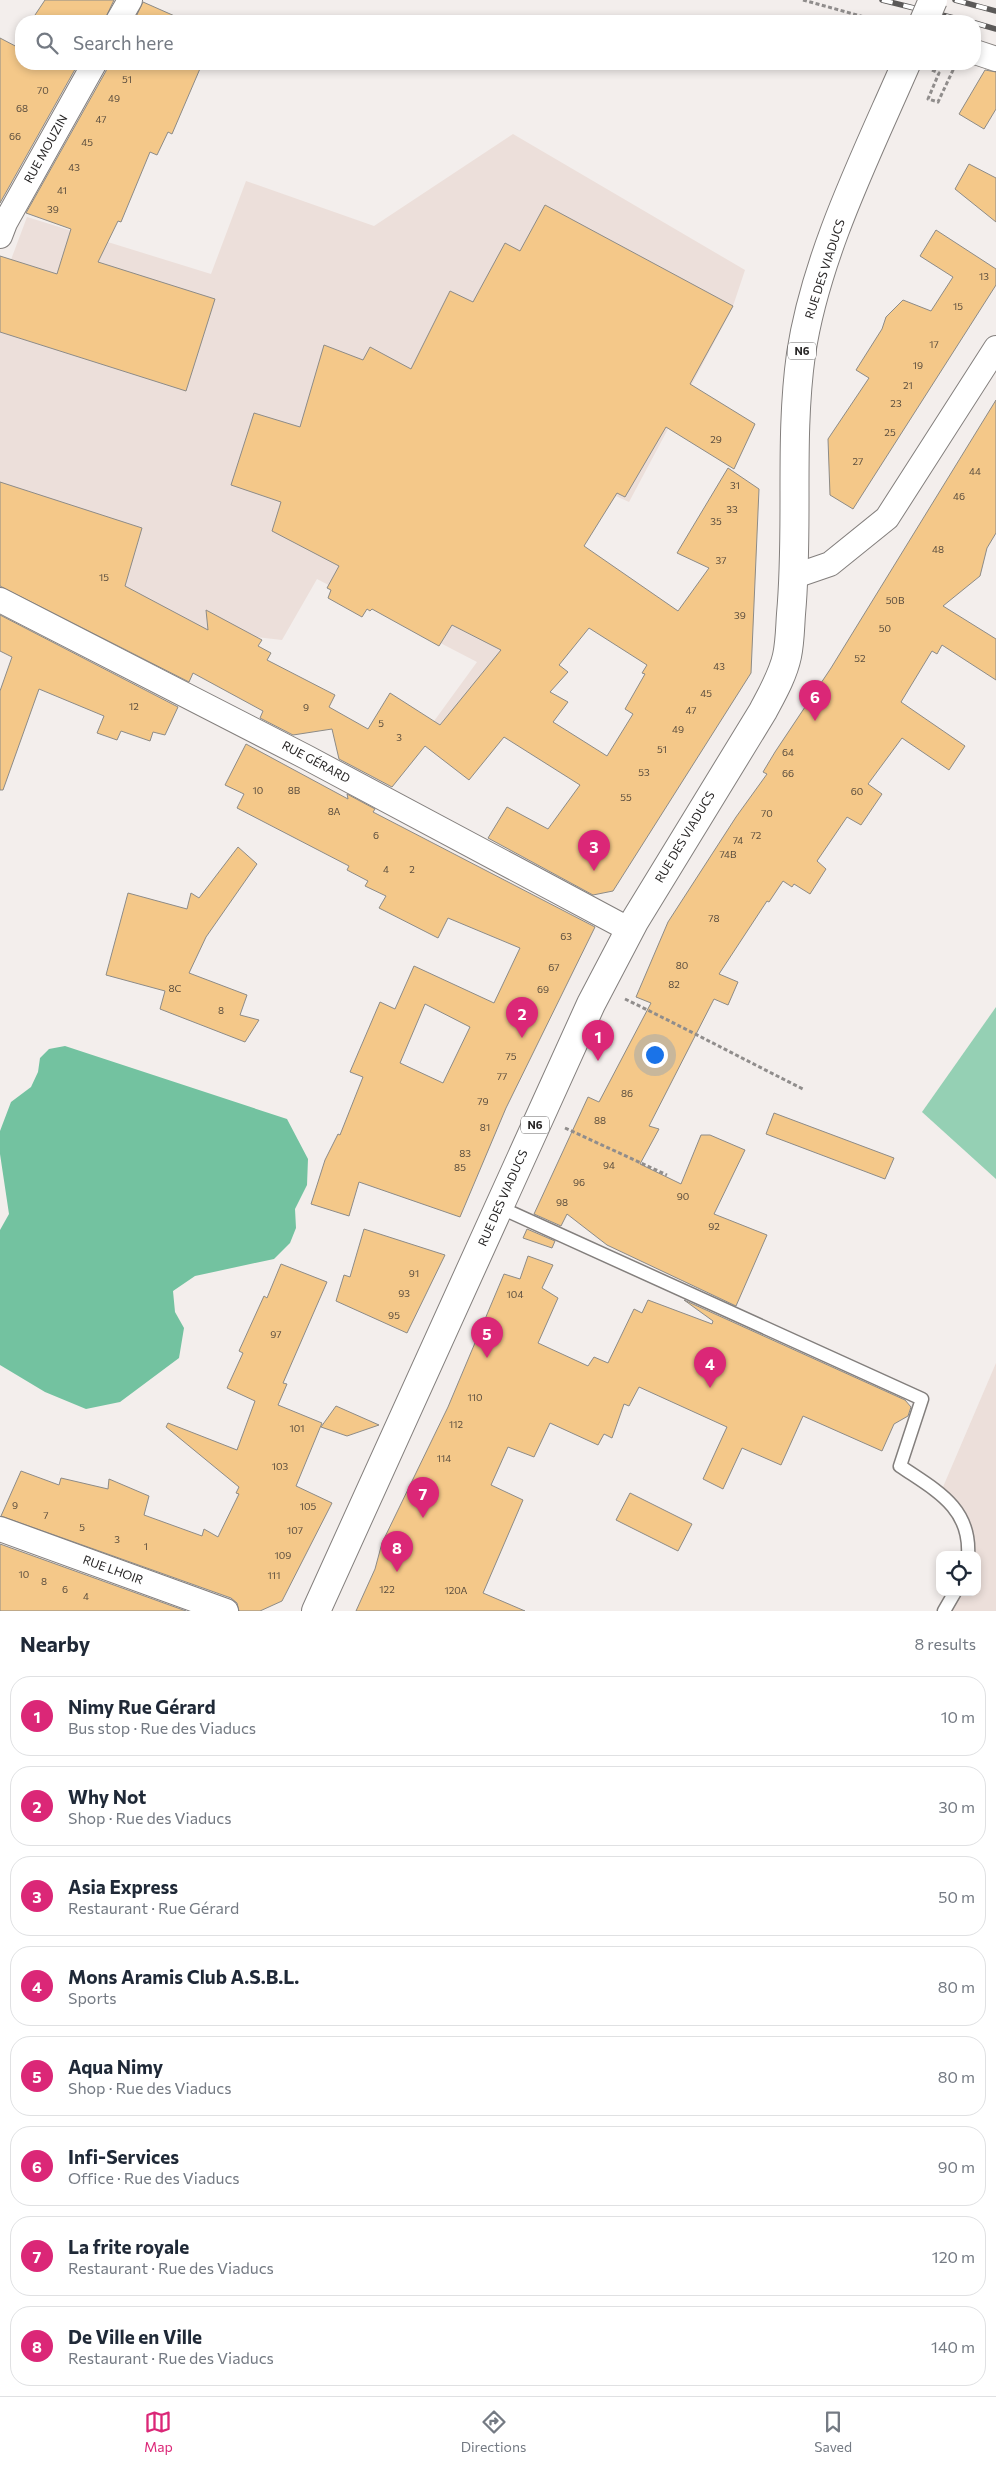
<!DOCTYPE html>
<meta charset="utf-8">
<style>
:root{--surface:#fff;--page:#f2f2f3;--text:#1f2937;--muted:#747a83;--line:#e0e1e3;--accent:#db2777}
body{margin:0;font-family:Commissioner,sans-serif;background:var(--page);color:var(--text)}
.controls{position:absolute;right:15px;bottom:15px;display:grid;overflow:hidden;border-radius:10px;box-shadow:0 2px 8px #0003}
.controls button{width:45px;height:45px;display:grid;place-items:center;padding:0;border:0;border-bottom:1px solid var(--line);background:var(--surface);color:var(--text);font:25px sans-serif}
.you{position:absolute;left:654px;top:1054px;width:18px;height:18px;margin:-12px;border:4px solid #fff;border-radius:50%;background:#1a73e8;box-shadow:0 0 0 8px #1a73e833}
.badge{display:grid;place-items:center;width:32px;height:32px;border-radius:50%;background:var(--accent);color:#fff;font-size:16px;font-weight:700}
.pin{position:absolute;translate:-50% -41px;filter:drop-shadow(0 1px 2px #0008)}
.pin::after{content:'';position:absolute;top:26px;width:18px;height:15px;background:inherit;clip-path:polygon(0 0,100% 0,50% 100%)}
.list{margin:0;padding:0;list-style:none}
h2{display:flex;justify-content:space-between;align-items:center;height:65px;margin:0;padding:0 20px;font-size:21px}
h2 small{font-size:16px;font-weight:400;color:var(--muted)}
.list li{display:grid;grid-template-columns:32px 1fr auto;gap:15px;align-items:center;box-sizing:border-box;height:80px;margin:0 10px 10px;padding:0 10px;border:1px solid var(--line);border-radius:20px}
.list b{display:block;font-size:19px;white-space:nowrap}
.list p{margin:0;font-size:16px;white-space:nowrap;color:var(--muted)}
.list em{font-size:16px;font-style:normal;color:var(--muted)}
.icon{flex:none;width:28px;height:28px;fill:none;stroke:currentColor;stroke-width:2;stroke-linecap:round;stroke-linejoin:round}
.map{position:relative;flex:none;width:996px;height:1611px;overflow:hidden}
.search{position:absolute;background:var(--surface);box-shadow:0 2px 8px #0003;left:15px;right:15px;top:15px;height:55px;display:flex;align-items:center;gap:12px;box-sizing:border-box;padding:0 18px;border-radius:20px;color:var(--muted);font-size:19px}
.sheet{height:785px;background:var(--surface)}
nav{display:flex;justify-content:space-around;align-items:center;box-sizing:border-box;height:70px;border-top:1px solid var(--line);background:var(--surface);font-size:14px;color:var(--muted)}
nav a{display:grid;justify-items:center;gap:2px}
nav .on{color:var(--accent)}
.map>svg:first-child{display:block}
.built{fill:#ecdfda}
.green{fill:#95d0b4}
.forest{fill:#73c2a0}
.building{fill:#f4c889;stroke:#8d8b87;fill-rule:evenodd}
.lines{fill:none;stroke-linecap:round;stroke-linejoin:round}
.lane-casing{stroke:#837f7d;stroke-width:15}
.street-casing{stroke:#837f7d;stroke-width:26}
.primary-casing{stroke:#837f7d;stroke-width:30}
.path{stroke:#908d8c;stroke-width:3;stroke-dasharray:4 2.5;stroke-linecap:butt}
.lane{stroke:#fff;stroke-width:12}
.street{stroke:#fff;stroke-width:24}
.primary{stroke:#fff;stroke-width:28}
.rail-casing{stroke:#5b5958;stroke-width:5.5}
.rail{stroke:#fff;stroke-width:4;stroke-dasharray:11;stroke-linecap:butt}
.primary-bridge-casing{stroke:#837f7d;stroke-width:30;stroke-linecap:butt}
.primary-bridge{stroke:#fff;stroke-width:28}
.labels{text-anchor:middle;stroke-width:4;stroke-linejoin:round;paint-order:stroke}
.number-label{font-size:10px;fill:#5b4e3f}
.shield{fill:#fff;stroke:#686767;stroke-width:1}
.shield-label{font-size:11px;font-weight:bold;fill:#282626}
.street-label{font-size:12px;fill:#282626;stroke:#fff}
</style>
<div class="map">
<svg width="996" height="1611" viewBox="0 0 996 1611">
<rect width="100%" height="100%" fill="#f3eeec"/>
<!-- built -->
<g class="built">
<path d="M513,134l232,136 -13,39 -103,193 -13,-6 -45,66 17,62 -167,115 56,-77 -160,-83 -35,61 -80,-9 -202,-51v-291l27,-72 184,57 35,-93 128,45z"/>
<path d="M996,1363v248h-52l11,-19h22v-37h-9l1,-12 -29,-49z"/>
</g>
<!-- green -->
<path class="green" d="M996,1007v172l-74,-67z"/>
<!-- forest -->
<path class="forest" d="M65,1046l222,73 21,40 -1,26 -12,24 1,19 -6,15 -16,16 -79,17 -22,15 2,21 9,16 -5,30 -59,44 -34,7 -41,-17 -45,-27v-135l9,-16 -9,-60v-23l11,-29 20,-15 7,-15 2,-14 9,-9z"/>
<!-- building -->
<g class="building">
<path d="M45,0h69l-10,21h-73z"/>
<path d="M143,2l43,19h-52z"/>
<path d="M0,38l21,11v15h57l-78,139z"/>
<path d="M108,64h94l-30,70 -4,-2 -11,23 -7,-3 -29,70 -3,-1 -20,41 117,37 -29,92 -186,-59v-76l57,18 14,-45 -45,-16 80,-142z"/>
<path d="M985,70l11,2v37l-12,20 -25,-15z"/>
<path d="M969,164l27,14v44l-41,-33z"/>
<path d="M545,205l188,101 -43,78 65,40 -21,45 -68,-42 -41,70 -8,-4 -33,53 94,65 31,-43 -32,-15 51,-85 31,21 -8,184 -138,218 -20,4 -105,-57 19,-31 41,22 32,-44 -76,-48 -35,43 -44,-34 -33,41 -53,-28 -7,-30 -39,6 -33,-17 3,-7 -70,-38 -4,9 -189,-96v-104l142,46 -17,58 83,44 -2,-20 56,30 -4,6 13,7 -4,7 68,35 -6,12 39,22 22,-36 50,32 61,-75 -49,-25 -13,21 -67,-37 -2,2 -3,-2 -5,8 -34,-19 3,-8 -4,-2 12,-22 -67,-35 9,-29 -50,-17 23,-72 46,14 24,-82 39,15 7,-13 41,22 39,-78 23,11 32,-59 15,8zM589,628l58,37 -5,8 3,1 -20,35 8,5 -26,42 -54,-34 15,-20 -18,-10 18,-20 -9,-7z"/>
<path d="M936,230l60,39v16l-143,224 -23,-14 -2,-56 41,-61 -13,-8 26,-41 4,-12 17,-17 28,11 22,-34 -33,-21z"/>
<path d="M996,400v133l-9,15 -7,28 -37,30 53,33v41l-54,-35 -5,9 -5,-3 -31,51 64,44 -16,24 -47,-32 -34,46 14,10 -21,31 -14,-8 -30,44 9,8 -16,25 -16,-10 -2,3 -9,-6 -14,21 -2,-1 -48,73 19,8 -10,23 -14,-6 -65,127 10,3 -19,35 41,20 20,-49h9l35,15 -31,64 53,21 -31,71 -129,-61 -40,-31 -6,12 -27,-12 54,-117 11,5 52,-99 -15,-6 32,-75 68,-105 31,-43 -4,-2 12,-20 56,-84z"/>
<path d="M0,615l178,92 -13,28 -12,-3 -3,9 -29,-10 -4,9 -20,-7 7,-17 -65,-27 -36,101h-3v-99l12,-34 -12,-6z"/>
<path d="M246,744l102,55 -1,-5 28,15 -2,3 222,115 -89,181 -46,109 -101,-35 -10,34 -38,-12 14,-44 13,-26 2,1 23,-58 -13,-5 30,-70 15,7 19,-43 80,37 26,-55 -72,-30 -10,20 -59,-30 7,-12 -21,-10 3,-5 -21,-11 2,-4 -112,-58 7,-14 -19,-9zM425,1004l45,23 -27,56 -43,-20z"/>
<path d="M238,847l19,17 -51,73 -17,36 58,22 -7,20 19,5 -14,22 -85,-33 5,-18 -59,-16 22,-82 59,16 4,-16 8,5z"/>
<path d="M774,1113l120,45 -9,21 -119,-45z"/>
<path d="M364,1229l81,26 -38,78 -71,-32 8,-26 6,2z"/>
<path d="M527,1229l28,12 -3,7 -29,-10z"/>
<path d="M528,1256l25,9 -11,23 16,10 -20,45 50,23 6,-9 14,6 26,-54 8,4 6,-13 64,24 1,-3 -29,-21 221,100 6,7 -3,9 -14,8 -12,27 -79,-35 -22,49 -39,-17 -19,41 -20,-10 24,-52 -88,-40 -10,19 -5,-2 -12,34 -8,-4 -6,11 -48,-22 -16,34 -26,-10 -17,38 32,15 -40,93 42,18h-169l19,-42 7,-26 66,-136 56,-133 16,5z"/>
<path d="M281,1264l46,18 -44,101 4,1 -9,21 44,18 -26,63 36,17 -50,98 -22,10h-21l-2,-8 -6,-5 -230,-82 20,-45 38,14 2,-7 47,11 1,-10 40,17 -5,19 58,21 2,-7 14,8 21,-43 -3,-1 3,-6 -73,-60 2,-4 69,27 18,-49 -28,-13 16,-35 -4,-2 25,-55 3,2z"/>
<path d="M336,1406l43,19 -32,11 -26,-9z"/>
<path d="M630,1493l62,31 -14,27 -62,-31z"/>
<path d="M0,1544l186,67h-186z"/>
</g>
<g class="lines">
<!-- lane casing -->
<g class="lane-casing">
<g id="lane">
<path d="M499,1207l423,192 -22,67c35,24 71,41 68,89"/>
<path d="M944,1611l11,-19"/>
</g>
</g>
<!-- street casing -->
<g class="street-casing">
<g id="street">
<path d="M118,21l12,-21"/>
<path d="M975,52l21,7"/>
<path d="M0,236l5,-13 89,-159"/>
<path d="M795,576l35,-12 57,-46 109,-170"/>
<path d="M0,600l306,157 324,173"/>
<path d="M0,1529l226,82"/>
</g>
</g>
<!-- primary casing -->
<g class="primary-casing">
<path id="primary" d="M316,1611l275,-607 43,-82 129,-211c9,-17 20,-36 24,-55 3,-14 3,-28 4,-42 8,-86 -2,-174 10,-260 15,-99 65,-198 105,-290"/>
</g>
<!-- path -->
<g class="path">
<path d="M803,0l76,21"/>
<path d="M932,70l7,3 -11,26 10,3 16,-34"/>
<path d="M625,999c60,29 118,60 178,90"/>
<path d="M565,1128l102,47"/>
</g>
<!-- lane -->
<use href="#lane" class="lane"/>
<!-- street -->
<use href="#street" class="street"/>
<!-- primary -->
<use href="#primary" class="primary"/>
<!-- rail casing -->
<g class="rail-casing">
<g id="rail">
<path d="M882,0l84,21"/>
<path d="M955,0l41,11"/>
<path d="M975,23l21,6"/>
</g>
</g>
<!-- rail -->
<use href="#rail" class="rail"/>
<!-- primary-bridge casing -->
<g class="primary-bridge-casing">
<path id="primary-bridge" d="M924,21l9,-21"/>
</g>
<!-- primary-bridge -->
<use href="#primary-bridge" class="primary-bridge"/>
</g>
<g class="labels">
<!-- number labels -->
<g class="number-label">
<text x="127" y="83">51</text>
<text x="43" y="94">70</text>
<text x="114" y="102">49</text>
<text x="22" y="112">68</text>
<text x="101" y="123">47</text>
<text x="15" y="140">66</text>
<text x="87" y="146">45</text>
<text x="74" y="171">43</text>
<text x="62" y="194">41</text>
<text x="53" y="213">39</text>
<text x="984" y="280">13</text>
<text x="958" y="310">15</text>
<text x="934" y="348">17</text>
<text x="918" y="369">19</text>
<text x="908" y="389">21</text>
<text x="896" y="407">23</text>
<text x="890" y="436">25</text>
<text x="716" y="443">29</text>
<text x="858" y="465">27</text>
<text x="975" y="475">44</text>
<text x="735" y="489">31</text>
<text x="959" y="500">46</text>
<text x="732" y="513">33</text>
<text x="716" y="525">35</text>
<text x="938" y="553">48</text>
<text x="721" y="564">37</text>
<text x="104" y="581">15</text>
<text x="895" y="604">50B</text>
<text x="740" y="619">39</text>
<text x="885" y="632">50</text>
<text x="860" y="662">52</text>
<text x="719" y="670">43</text>
<text x="706" y="697">45</text>
<text x="134" y="710">12</text>
<text x="306" y="711">9</text>
<text x="691" y="714">47</text>
<text x="381" y="727">5</text>
<text x="678" y="733">49</text>
<text x="399" y="741">3</text>
<text x="662" y="753">51</text>
<text x="788" y="756">64</text>
<text x="644" y="776">53</text>
<text x="788" y="777">66</text>
<text x="258" y="794">10</text>
<text x="294" y="794">8B</text>
<text x="857" y="795">60</text>
<text x="626" y="801">55</text>
<text x="334" y="815">8A</text>
<text x="767" y="817">70</text>
<text x="376" y="839">6</text>
<text x="756" y="839">72</text>
<text x="738" y="844">74</text>
<text x="728" y="858">74B</text>
<text x="386" y="873">4</text>
<text x="412" y="873">2</text>
<text x="714" y="922">78</text>
<text x="566" y="940">63</text>
<text x="682" y="969">80</text>
<text x="554" y="971">67</text>
<text x="674" y="988">82</text>
<text x="175" y="992">8C</text>
<text x="543" y="993">69</text>
<text x="221" y="1014">8</text>
<text x="511" y="1060">75</text>
<text x="502" y="1080">77</text>
<text x="627" y="1097">86</text>
<text x="483" y="1105">79</text>
<text x="600" y="1124">88</text>
<text x="485" y="1131">81</text>
<text x="465" y="1157">83</text>
<text x="609" y="1169">94</text>
<text x="460" y="1171">85</text>
<text x="579" y="1186">96</text>
<text x="683" y="1200">90</text>
<text x="562" y="1206">98</text>
<text x="714" y="1230">92</text>
<text x="414" y="1277">91</text>
<text x="404" y="1297">93</text>
<text x="515" y="1298">104</text>
<text x="394" y="1319">95</text>
<text x="276" y="1338">97</text>
<text x="475" y="1401">110</text>
<text x="456" y="1428">112</text>
<text x="297" y="1432">101</text>
<text x="444" y="1462">114</text>
<text x="280" y="1470">103</text>
<text x="15" y="1509">9</text>
<text x="308" y="1510">105</text>
<text x="46" y="1519">7</text>
<text x="82" y="1531">5</text>
<text x="295" y="1534">107</text>
<text x="117" y="1543">3</text>
<text x="146" y="1550">1</text>
<text x="283" y="1559">109</text>
<text x="24" y="1578">10</text>
<text x="274" y="1579">111</text>
<text x="44" y="1585">8</text>
<text x="65" y="1593">6</text>
<text x="387" y="1593">122</text>
<text x="456" y="1594">120A</text>
<text x="86" y="1600">4</text>
</g>
<!-- shield labels -->
<g class="shield">
<rect x="788" y="342.5" width="28" height="17" rx="4"/>
<rect x="521" y="1116.5" width="28" height="17" rx="4"/>
</g>
<g class="shield-label">
<text x="802" y="355">N6</text>
<text x="535" y="1129">N6</text>
</g>
<!-- street labels -->
<g class="street-label">
<text transform="translate(46 149) rotate(-61)" y="4">RUE MOUZIN</text>
<text transform="translate(825 269) rotate(-72)" y="4">RUE DES VIADUCS</text>
<text transform="translate(316 762) rotate(28)" y="4">RUE GÉRARD</text>
<text transform="translate(685 837) rotate(-59)" y="4">RUE DES VIADUCS</text>
<text transform="translate(503 1198) rotate(-66)" y="4">RUE DES VIADUCS</text>
<text transform="translate(113 1570) rotate(20)" y="4">RUE LHOIR</text>
</g>
</g>
</svg>
<div class="controls">
<button><svg class="icon" aria-label="locate" viewBox="0 0 24 24"><circle cx="12" cy="12" r="6"/><path d="M12 2v4M12 18v4M2 12h4M18 12h4"/></svg></button>
</div>
<div class="you"></div>
<div class="pin badge" style="left:598px;top:1061px">1</div>
<div class="pin badge" style="left:522px;top:1038px">2</div>
<div class="pin badge" style="left:594px;top:871px">3</div>
<div class="pin badge" style="left:710px;top:1388px">4</div>
<div class="pin badge" style="left:487px;top:1358px">5</div>
<div class="pin badge" style="left:815px;top:721px">6</div>
<div class="pin badge" style="left:423px;top:1518px">7</div>
<div class="pin badge" style="left:397px;top:1572px">8</div>
<div class="search"><svg class="icon" aria-label="search" viewBox="0 0 24 24"><circle cx="10" cy="10" r="6"/><path d="M15 15l6 6"/></svg>Search here</div>
</div>
<section class="sheet">
<h2>Nearby<small>8 results</small></h2>
<ul class="list">
<li><span class="badge">1</span><div><b>Nimy Rue Gérard</b><p>Bus stop · Rue des Viaducs</p></div><em>10 m</em></li>
<li><span class="badge">2</span><div><b>Why Not</b><p>Shop · Rue des Viaducs</p></div><em>30 m</em></li>
<li><span class="badge">3</span><div><b>Asia Express</b><p>Restaurant · Rue Gérard</p></div><em>50 m</em></li>
<li><span class="badge">4</span><div><b>Mons Aramis Club A.S.B.L.</b><p>Sports</p></div><em>80 m</em></li>
<li><span class="badge">5</span><div><b>Aqua Nimy</b><p>Shop · Rue des Viaducs</p></div><em>80 m</em></li>
<li><span class="badge">6</span><div><b>Infi-Services</b><p>Office · Rue des Viaducs</p></div><em>90 m</em></li>
<li><span class="badge">7</span><div><b>La frite royale</b><p>Restaurant · Rue des Viaducs</p></div><em>120 m</em></li>
<li><span class="badge">8</span><div><b>De Ville en Ville</b><p>Restaurant · Rue des Viaducs</p></div><em>140 m</em></li>
</ul>
</section>
<nav>
<a class="on"><svg class="icon" aria-label="map" viewBox="0 0 24 24"><path d="M3 6l6-2 6 2 6-2v14l-6 2-6-2-6 2zM9 4v14M15 6v14"/></svg>Map</a>
<a><svg class="icon" aria-label="directions" viewBox="0 0 24 24"><path d="M12 3l9 9-9 9-9-9zM9 14v-3h6M13 9l2 2-2 2"/></svg>Directions</a>
<a><svg class="icon" aria-label="saved" viewBox="0 0 24 24"><path d="M7 4h10v16l-5-4-5 4z"/></svg>Saved</a>
</nav>
